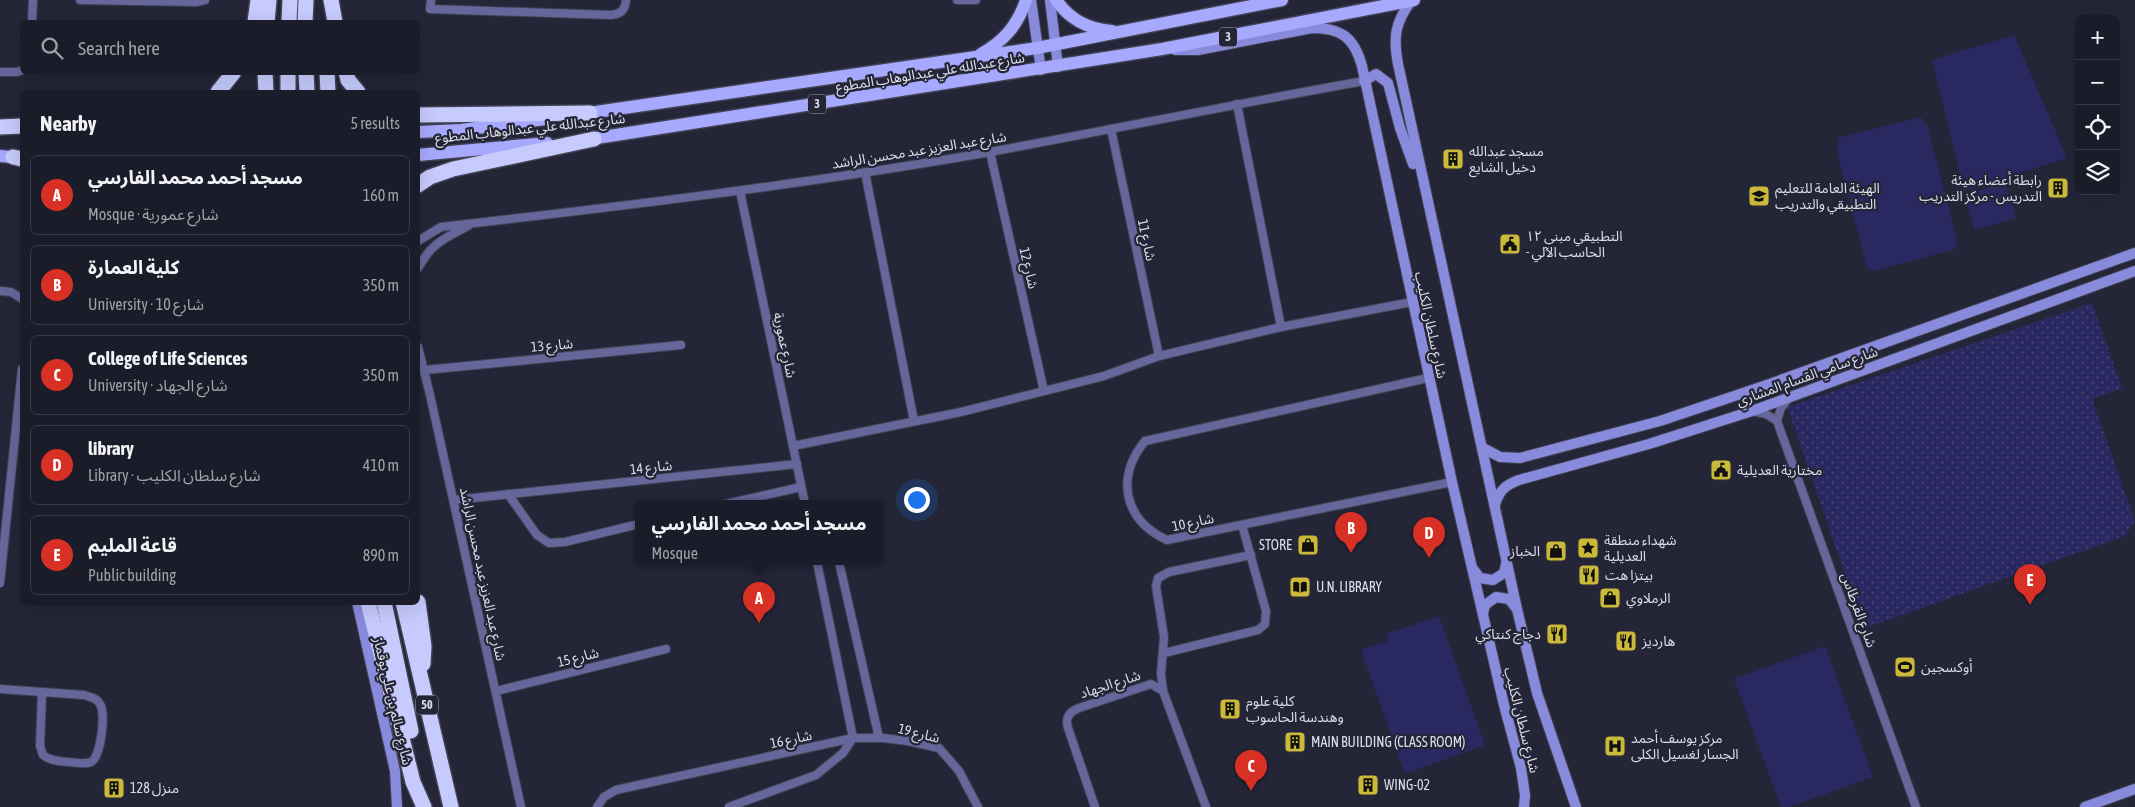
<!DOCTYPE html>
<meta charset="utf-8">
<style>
:root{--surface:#1b1c29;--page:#242531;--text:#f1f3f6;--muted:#a0a1a8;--line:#393a46;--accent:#d93025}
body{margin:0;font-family:"Asap Condensed","Noto Sans Arabic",sans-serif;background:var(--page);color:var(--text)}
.controls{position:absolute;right:15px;top:15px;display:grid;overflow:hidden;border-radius:8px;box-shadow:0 5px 20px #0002}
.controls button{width:45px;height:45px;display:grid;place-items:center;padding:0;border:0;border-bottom:1px solid var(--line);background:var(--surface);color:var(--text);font:25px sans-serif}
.you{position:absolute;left:916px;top:499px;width:18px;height:18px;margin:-12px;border:4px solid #fff;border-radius:50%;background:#1a73e8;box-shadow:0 0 0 8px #1a73e833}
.badge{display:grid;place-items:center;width:32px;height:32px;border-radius:50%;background:var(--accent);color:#fff;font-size:16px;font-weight:700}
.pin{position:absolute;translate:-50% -41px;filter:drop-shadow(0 1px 2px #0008)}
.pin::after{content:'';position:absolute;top:26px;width:18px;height:15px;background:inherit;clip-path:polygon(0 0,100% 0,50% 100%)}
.popup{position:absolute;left:635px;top:500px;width:248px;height:65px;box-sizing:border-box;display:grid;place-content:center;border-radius:8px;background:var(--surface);filter:drop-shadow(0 1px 4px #0005);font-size:16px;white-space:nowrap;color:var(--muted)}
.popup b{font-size:19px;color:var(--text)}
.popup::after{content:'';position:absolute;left:50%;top:100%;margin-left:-10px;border:10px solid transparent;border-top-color:var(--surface)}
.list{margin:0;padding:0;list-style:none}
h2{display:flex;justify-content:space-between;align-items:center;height:65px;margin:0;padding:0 20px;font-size:21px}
h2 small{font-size:16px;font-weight:400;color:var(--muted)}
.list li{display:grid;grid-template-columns:32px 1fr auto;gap:15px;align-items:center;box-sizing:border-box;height:80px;margin:0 10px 10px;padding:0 10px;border:1px solid var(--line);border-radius:8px}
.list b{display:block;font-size:19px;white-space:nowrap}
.list p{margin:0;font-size:16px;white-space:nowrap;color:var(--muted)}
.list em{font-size:16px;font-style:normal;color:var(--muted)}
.icon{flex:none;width:28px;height:28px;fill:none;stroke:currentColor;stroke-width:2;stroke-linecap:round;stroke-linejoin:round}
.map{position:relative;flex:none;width:2135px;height:807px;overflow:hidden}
.search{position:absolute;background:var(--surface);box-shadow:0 5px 20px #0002;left:20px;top:20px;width:400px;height:55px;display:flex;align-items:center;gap:12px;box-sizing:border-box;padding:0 18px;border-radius:8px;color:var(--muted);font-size:19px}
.panel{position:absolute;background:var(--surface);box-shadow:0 5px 20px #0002;left:20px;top:90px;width:400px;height:515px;border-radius:8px}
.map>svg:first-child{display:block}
.green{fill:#2a2861}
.park{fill:url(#park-dots)}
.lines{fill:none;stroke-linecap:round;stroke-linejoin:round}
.street-casing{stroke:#414253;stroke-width:10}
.secondary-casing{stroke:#414253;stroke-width:12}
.primary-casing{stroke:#414253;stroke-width:15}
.highway-casing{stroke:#414253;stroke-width:18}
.street{stroke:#65679a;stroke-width:8}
.secondary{stroke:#888bdc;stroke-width:10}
.primary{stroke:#a6a9fd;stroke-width:12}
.highway{stroke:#c6cafc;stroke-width:15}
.labels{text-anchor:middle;stroke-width:4.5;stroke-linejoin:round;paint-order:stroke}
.shield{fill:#242537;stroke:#a5a6b4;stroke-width:1}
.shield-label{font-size:12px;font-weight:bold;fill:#dcdde9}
.street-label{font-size:14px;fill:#dcdde9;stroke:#242537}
.poi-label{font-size:14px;fill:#dcdde9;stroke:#242537;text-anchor:start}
</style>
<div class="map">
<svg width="2135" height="807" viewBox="0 0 2135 807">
<defs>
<pattern id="park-dots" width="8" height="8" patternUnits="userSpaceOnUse" patternTransform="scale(1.25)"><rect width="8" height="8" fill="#2a2861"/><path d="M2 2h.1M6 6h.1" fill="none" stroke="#484778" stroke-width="1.8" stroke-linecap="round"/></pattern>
</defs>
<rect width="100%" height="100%" fill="#242537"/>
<!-- green -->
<g class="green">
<path d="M2014,35l53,123 -103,33 -32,-131z"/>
<path d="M1921,117l7,11 29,113 -1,8 -83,22 -6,-4 -30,-115 1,-14z"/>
<path d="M2005,182l11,36 -41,12 -11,-34z"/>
<path d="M1439,616l46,129 -80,29 -44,-124 27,-9 -2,-7z"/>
<path d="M1825,646l48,131 -84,30h-8l-47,-128z"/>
</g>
<!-- park -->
<path class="park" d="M2092,303l30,85 -30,11 43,122 -10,15 -257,91 -8,-9 -73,-211z"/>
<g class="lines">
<!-- street casing -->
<g class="street-casing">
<g id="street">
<path d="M80,0l116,2 9,-2"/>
<path d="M431,0l-1,9 181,6c10,-1 14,-5 15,-15"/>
<path d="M957,0h19"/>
<path d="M32,22l1,-22"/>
<path d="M0,72h17l5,-2"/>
<path d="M1237,104l44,223"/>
<path d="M1111,129l48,227"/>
<path d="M990,152l54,239"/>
<path d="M865,172l49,249"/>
<path d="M740,191l65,313"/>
<path d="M418,241l23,-14c184,-21 367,-43 549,-75 125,-23 250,-49 374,-71"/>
<path d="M418,268c14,-25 25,-29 50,-42"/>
<path d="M0,291l11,1 11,7"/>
<path d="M418,347l12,48 91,412"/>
<path d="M425,370l256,-25"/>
<path d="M1428,378l-283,63c-30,37 -21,79 22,99l285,-58"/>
<path d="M1788,399l-7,9 -4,13 139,386"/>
<path d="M1752,411l14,3 11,7"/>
<path d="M793,446l168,-34 143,-36 55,-20 122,-29 131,-25"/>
<path d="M508,494l29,41 12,8 16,-1 74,-18"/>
<path d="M454,500l343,-36"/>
<path d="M726,504l75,-17"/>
<path d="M817,562l36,176"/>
<path d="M839,562l40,176"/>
<path d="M0,583l22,-214"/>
<path d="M1164,653l94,-23 7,-6 1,-13 -24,-86"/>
<path d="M0,689l84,6c6,2 13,3 16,9 6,9 1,53 -9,58 -7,3 -16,0 -23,0 -9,-1 -18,-1 -25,-7l-3,-9 2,-53"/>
<path d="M496,691l170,-42"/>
<path d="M1163,691l-2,-17 3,-37 -8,-51 2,-8 11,-6 82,-17"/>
<path d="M597,807l7,-10 12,-7 237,-52h30l25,3 31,7 20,23 19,36"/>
<path d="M729,807l87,-32 27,-22 10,-15"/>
<path d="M1095,807l-27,-79c-3,-10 1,-16 11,-20l72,-24 12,7 43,116"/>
</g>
</g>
<!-- secondary casing -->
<g class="secondary-casing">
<g id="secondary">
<path d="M1031,0l10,70"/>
<path d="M1050,0l8,67"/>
<path d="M1411,1c-16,22 -18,36 -13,63l119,545 20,84 39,114"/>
<path d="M1175,50h23l114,-22c29,0 42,9 50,38l90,416 52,223 17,63 4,27 -1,12"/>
<path d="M1364,81l12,-7 12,9 12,45 13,36"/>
<path d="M1483,448l17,9 20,1 140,-37 101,-34 374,-134"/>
<path d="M1495,505c4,-14 10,-20 24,-25l130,-36 103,-33 383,-140"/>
<path d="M1473,569l7,9 13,2 11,-7 2,-9"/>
<path d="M357,602l38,169 2,36"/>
<path d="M1483,614l2,-9 11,-8 13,2 7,9"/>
<path d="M2085,807l50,-18"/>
</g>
</g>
<!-- primary casing -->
<g class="primary-casing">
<g id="primary">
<path d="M1056,0c14,20 32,29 56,31"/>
<path d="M981,54c23,-13 37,-29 45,-54"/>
<path d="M582,114l455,-66 245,-48"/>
<path d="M418,132l43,-2 84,-11"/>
<path d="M584,140l578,-91 252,-49"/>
<path d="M418,155l129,-12"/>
<path d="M0,156l22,2"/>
</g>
</g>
<!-- highway casing -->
<g class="highway-casing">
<g id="highway">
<path d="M331,0l4,22"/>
<path d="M255,22l3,-22"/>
<path d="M267,22l2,-22"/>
<path d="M289,22l1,-22"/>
<path d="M305,22l1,-22"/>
<path d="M265,72l1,20"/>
<path d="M288,72v20"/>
<path d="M306,72l1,20"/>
<path d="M327,72l1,20"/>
<path d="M346,72l2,8 10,12"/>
<path d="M218,92l16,-20"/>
<path d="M418,115l172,-2"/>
<path d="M0,127l22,-1"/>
<path d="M13,157l9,2"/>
<path d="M418,185l12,-8 23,-8 141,-30"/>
<path d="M368,602l45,180 11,25"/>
<path d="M384,602l27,129"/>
<path d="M403,602l48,205"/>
<path d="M418,602l6,44 -1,18"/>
</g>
</g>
<!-- street -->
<use href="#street" class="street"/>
<!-- secondary -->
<use href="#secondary" class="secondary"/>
<!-- primary -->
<use href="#primary" class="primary"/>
<!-- highway -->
<use href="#highway" class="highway"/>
</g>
<!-- icons -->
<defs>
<g id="building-square" transform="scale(1.125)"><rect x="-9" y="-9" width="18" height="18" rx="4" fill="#cbba39" stroke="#242537"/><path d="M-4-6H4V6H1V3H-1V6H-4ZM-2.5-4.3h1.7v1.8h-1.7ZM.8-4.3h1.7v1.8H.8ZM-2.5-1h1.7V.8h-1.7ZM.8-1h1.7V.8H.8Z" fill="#111"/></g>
<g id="university-square" transform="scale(1.125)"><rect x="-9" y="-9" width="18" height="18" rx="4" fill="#cbba39" stroke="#242537"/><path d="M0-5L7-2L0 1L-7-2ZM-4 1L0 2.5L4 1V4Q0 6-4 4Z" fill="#111"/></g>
<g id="civic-square" transform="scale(1.125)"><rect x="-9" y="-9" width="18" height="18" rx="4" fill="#cbba39" stroke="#242537"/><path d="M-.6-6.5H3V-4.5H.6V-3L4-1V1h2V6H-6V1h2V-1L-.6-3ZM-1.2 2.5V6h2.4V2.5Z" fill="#111"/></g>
<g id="shop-square" transform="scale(1.125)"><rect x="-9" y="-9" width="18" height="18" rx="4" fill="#cbba39" stroke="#242537"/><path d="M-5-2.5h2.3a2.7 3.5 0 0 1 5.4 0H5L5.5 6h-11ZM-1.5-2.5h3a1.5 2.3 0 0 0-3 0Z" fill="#111"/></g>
<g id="sight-square" transform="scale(1.125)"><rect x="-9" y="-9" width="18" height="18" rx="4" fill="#cbba39" stroke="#242537"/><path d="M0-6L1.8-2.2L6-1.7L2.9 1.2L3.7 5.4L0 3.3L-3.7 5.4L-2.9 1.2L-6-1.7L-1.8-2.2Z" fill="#111"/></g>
<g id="restaurant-square" transform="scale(1.125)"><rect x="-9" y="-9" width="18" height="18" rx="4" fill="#cbba39" stroke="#242537"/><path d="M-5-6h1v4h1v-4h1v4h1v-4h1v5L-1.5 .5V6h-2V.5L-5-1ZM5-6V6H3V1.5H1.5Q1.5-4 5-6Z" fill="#111"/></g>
<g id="library-square" transform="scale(1.125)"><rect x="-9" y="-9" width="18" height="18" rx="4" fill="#cbba39" stroke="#242537"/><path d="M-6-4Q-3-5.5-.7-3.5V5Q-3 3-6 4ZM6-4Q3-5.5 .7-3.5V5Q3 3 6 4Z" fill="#111"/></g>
<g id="stadium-square" transform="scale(1.125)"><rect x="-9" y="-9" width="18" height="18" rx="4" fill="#cbba39" stroke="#242537"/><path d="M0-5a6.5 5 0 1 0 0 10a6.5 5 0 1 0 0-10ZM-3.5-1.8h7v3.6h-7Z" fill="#111"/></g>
<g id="hospital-square" transform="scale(1.125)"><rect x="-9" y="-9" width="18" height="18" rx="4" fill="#cbba39" stroke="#242537"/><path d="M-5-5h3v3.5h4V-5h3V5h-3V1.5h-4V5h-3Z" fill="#111"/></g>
</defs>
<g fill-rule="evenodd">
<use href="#building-square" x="1453" y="159"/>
<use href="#building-square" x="2058" y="188"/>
<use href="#university-square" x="1759" y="196"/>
<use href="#civic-square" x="1510" y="244"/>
<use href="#civic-square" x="1721" y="470"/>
<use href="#shop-square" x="1308" y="545"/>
<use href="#sight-square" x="1588" y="548"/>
<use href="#shop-square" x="1556" y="551"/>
<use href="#restaurant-square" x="1589" y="575"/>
<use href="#library-square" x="1300" y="587"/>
<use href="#shop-square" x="1610" y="598"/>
<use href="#restaurant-square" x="1557" y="634"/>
<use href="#restaurant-square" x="1626" y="641"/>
<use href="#stadium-square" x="1905" y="667"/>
<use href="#building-square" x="1230" y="709"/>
<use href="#building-square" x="1295" y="742"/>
<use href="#hospital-square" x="1615" y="746"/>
<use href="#building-square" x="1368" y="785"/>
<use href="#building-square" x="114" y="788"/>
</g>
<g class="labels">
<!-- shield labels -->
<g class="shield">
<rect x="1219" y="27.5" width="18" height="19" rx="4"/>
<rect x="808" y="94.5" width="18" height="19" rx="4"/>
<rect x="416" y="695.5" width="22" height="19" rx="4"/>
</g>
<g class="shield-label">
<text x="1228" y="41">3</text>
<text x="817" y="108">3</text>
<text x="427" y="709">50</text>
</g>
<!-- street labels -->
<g class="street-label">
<text transform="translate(930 72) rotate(-9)" y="5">شارع عبدالله علي عبدالوهاب المطوع</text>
<text transform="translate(530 128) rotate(-6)" y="5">شارع عبدالله علي عبدالوهاب المطوع</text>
<text transform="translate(919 150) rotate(-9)" y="5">شارع عبد العزيز عبد محسن الراشد</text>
<text transform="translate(1147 240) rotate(78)" y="5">شارع 11</text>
<text transform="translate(1029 268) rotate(77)" y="5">شارع 12</text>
<text transform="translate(1431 325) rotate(78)" y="5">شارع سلطان الكليب</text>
<text transform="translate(552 345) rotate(-5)" y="5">شارع 13</text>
<text transform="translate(785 345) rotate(78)" y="5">شارع عمورية</text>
<text transform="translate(1807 376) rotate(-20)" y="5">شارع سامي القسام المشاري</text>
<text transform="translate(651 467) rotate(-6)" y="5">شارع 14</text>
<text transform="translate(1193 522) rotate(-12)" y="5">شارع 10</text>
<text transform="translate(483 574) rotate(78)" y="5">شارع عبد العزيز عبد محسن الراشد</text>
<text transform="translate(1859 610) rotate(70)" y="5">شارع القرطاس</text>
<text transform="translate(578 657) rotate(-14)" y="5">شارع 15</text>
<text transform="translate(1110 684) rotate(-18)" y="5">شارع الجهاد</text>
<text transform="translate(393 701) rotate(77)" y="5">شارع سالم بن علي بوقماز</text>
<text transform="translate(1522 720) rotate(76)" y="5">شارع سلطان الكليب</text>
<text transform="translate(919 733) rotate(14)" y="5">شارع 19</text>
<text transform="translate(791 739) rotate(-12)" y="5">شارع 16</text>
</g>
<!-- poi labels -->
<g class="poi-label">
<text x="1469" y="156">مسجد عبدالله<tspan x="1469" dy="16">دخيل الشايع</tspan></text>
<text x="2042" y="185" text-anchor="end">رابطة أعضاء هيئة<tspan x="2042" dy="16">التدريس - مركز التدريب</tspan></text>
<text x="1775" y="193">الهيئة العامة للتعليم<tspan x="1775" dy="16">التطبيقي والتدريب</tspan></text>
<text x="1526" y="241">التطبيقي مبنى ١٢<tspan x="1526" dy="16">- الحاسب الآلي</tspan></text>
<text x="1737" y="475">مختارية العديلية</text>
<text x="1604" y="545">شهداء منطقة<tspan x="1604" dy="16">العديلية</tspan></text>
<text x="1292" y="550" text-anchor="end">STORE</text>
<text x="1540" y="556" text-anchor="end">الخباز</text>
<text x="1605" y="580">بيتزا هت</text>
<text x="1316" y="592">U.N. LIBRARY</text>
<text x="1626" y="603">الرملاوي</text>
<text x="1541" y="639" text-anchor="end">دجاج كنتاكي</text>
<text x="1642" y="646">هارديز</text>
<text x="1921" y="672">أوكسجين</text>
<text x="1246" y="706">كلية علوم<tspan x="1246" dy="16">وهندسة الحاسوب</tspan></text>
<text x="1631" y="743">مركز يوسف أحمد<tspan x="1631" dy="16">الجسار لغسيل الكلى</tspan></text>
<text x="1311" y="747">MAIN BUILDING (CLASS ROOM)</text>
<text x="1384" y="790">WING-02</text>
<text x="130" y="793">منزل 128</text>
</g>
</g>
</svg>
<div class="controls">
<button>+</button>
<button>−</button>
<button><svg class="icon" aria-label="locate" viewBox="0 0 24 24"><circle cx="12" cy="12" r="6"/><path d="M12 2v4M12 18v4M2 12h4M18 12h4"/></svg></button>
<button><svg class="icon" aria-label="layers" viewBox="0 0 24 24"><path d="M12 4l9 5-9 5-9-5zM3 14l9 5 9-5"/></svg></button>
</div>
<div class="you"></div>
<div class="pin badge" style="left:759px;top:623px">A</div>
<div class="popup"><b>مسجد أحمد محمد الفارسي</b>Mosque</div>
<div class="pin badge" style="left:1351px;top:553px">B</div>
<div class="pin badge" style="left:1251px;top:791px">C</div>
<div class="pin badge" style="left:1429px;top:558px">D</div>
<div class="pin badge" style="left:2030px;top:605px">E</div>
<div class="search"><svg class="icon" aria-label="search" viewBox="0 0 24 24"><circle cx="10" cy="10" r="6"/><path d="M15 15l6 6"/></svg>Search here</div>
<section class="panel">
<h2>Nearby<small>5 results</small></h2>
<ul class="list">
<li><span class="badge">A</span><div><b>مسجد أحمد محمد الفارسي</b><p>Mosque · شارع عمورية</p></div><em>160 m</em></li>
<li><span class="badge">B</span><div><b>كلية العمارة</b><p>University · شارع 10</p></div><em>350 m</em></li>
<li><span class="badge">C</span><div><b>College of Life Sciences</b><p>University · شارع الجهاد</p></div><em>350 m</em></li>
<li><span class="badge">D</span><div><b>library</b><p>Library · شارع سلطان الكليب</p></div><em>410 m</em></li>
<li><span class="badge">E</span><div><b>قاعة المليم</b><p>Public building</p></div><em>890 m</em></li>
</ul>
</section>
</div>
